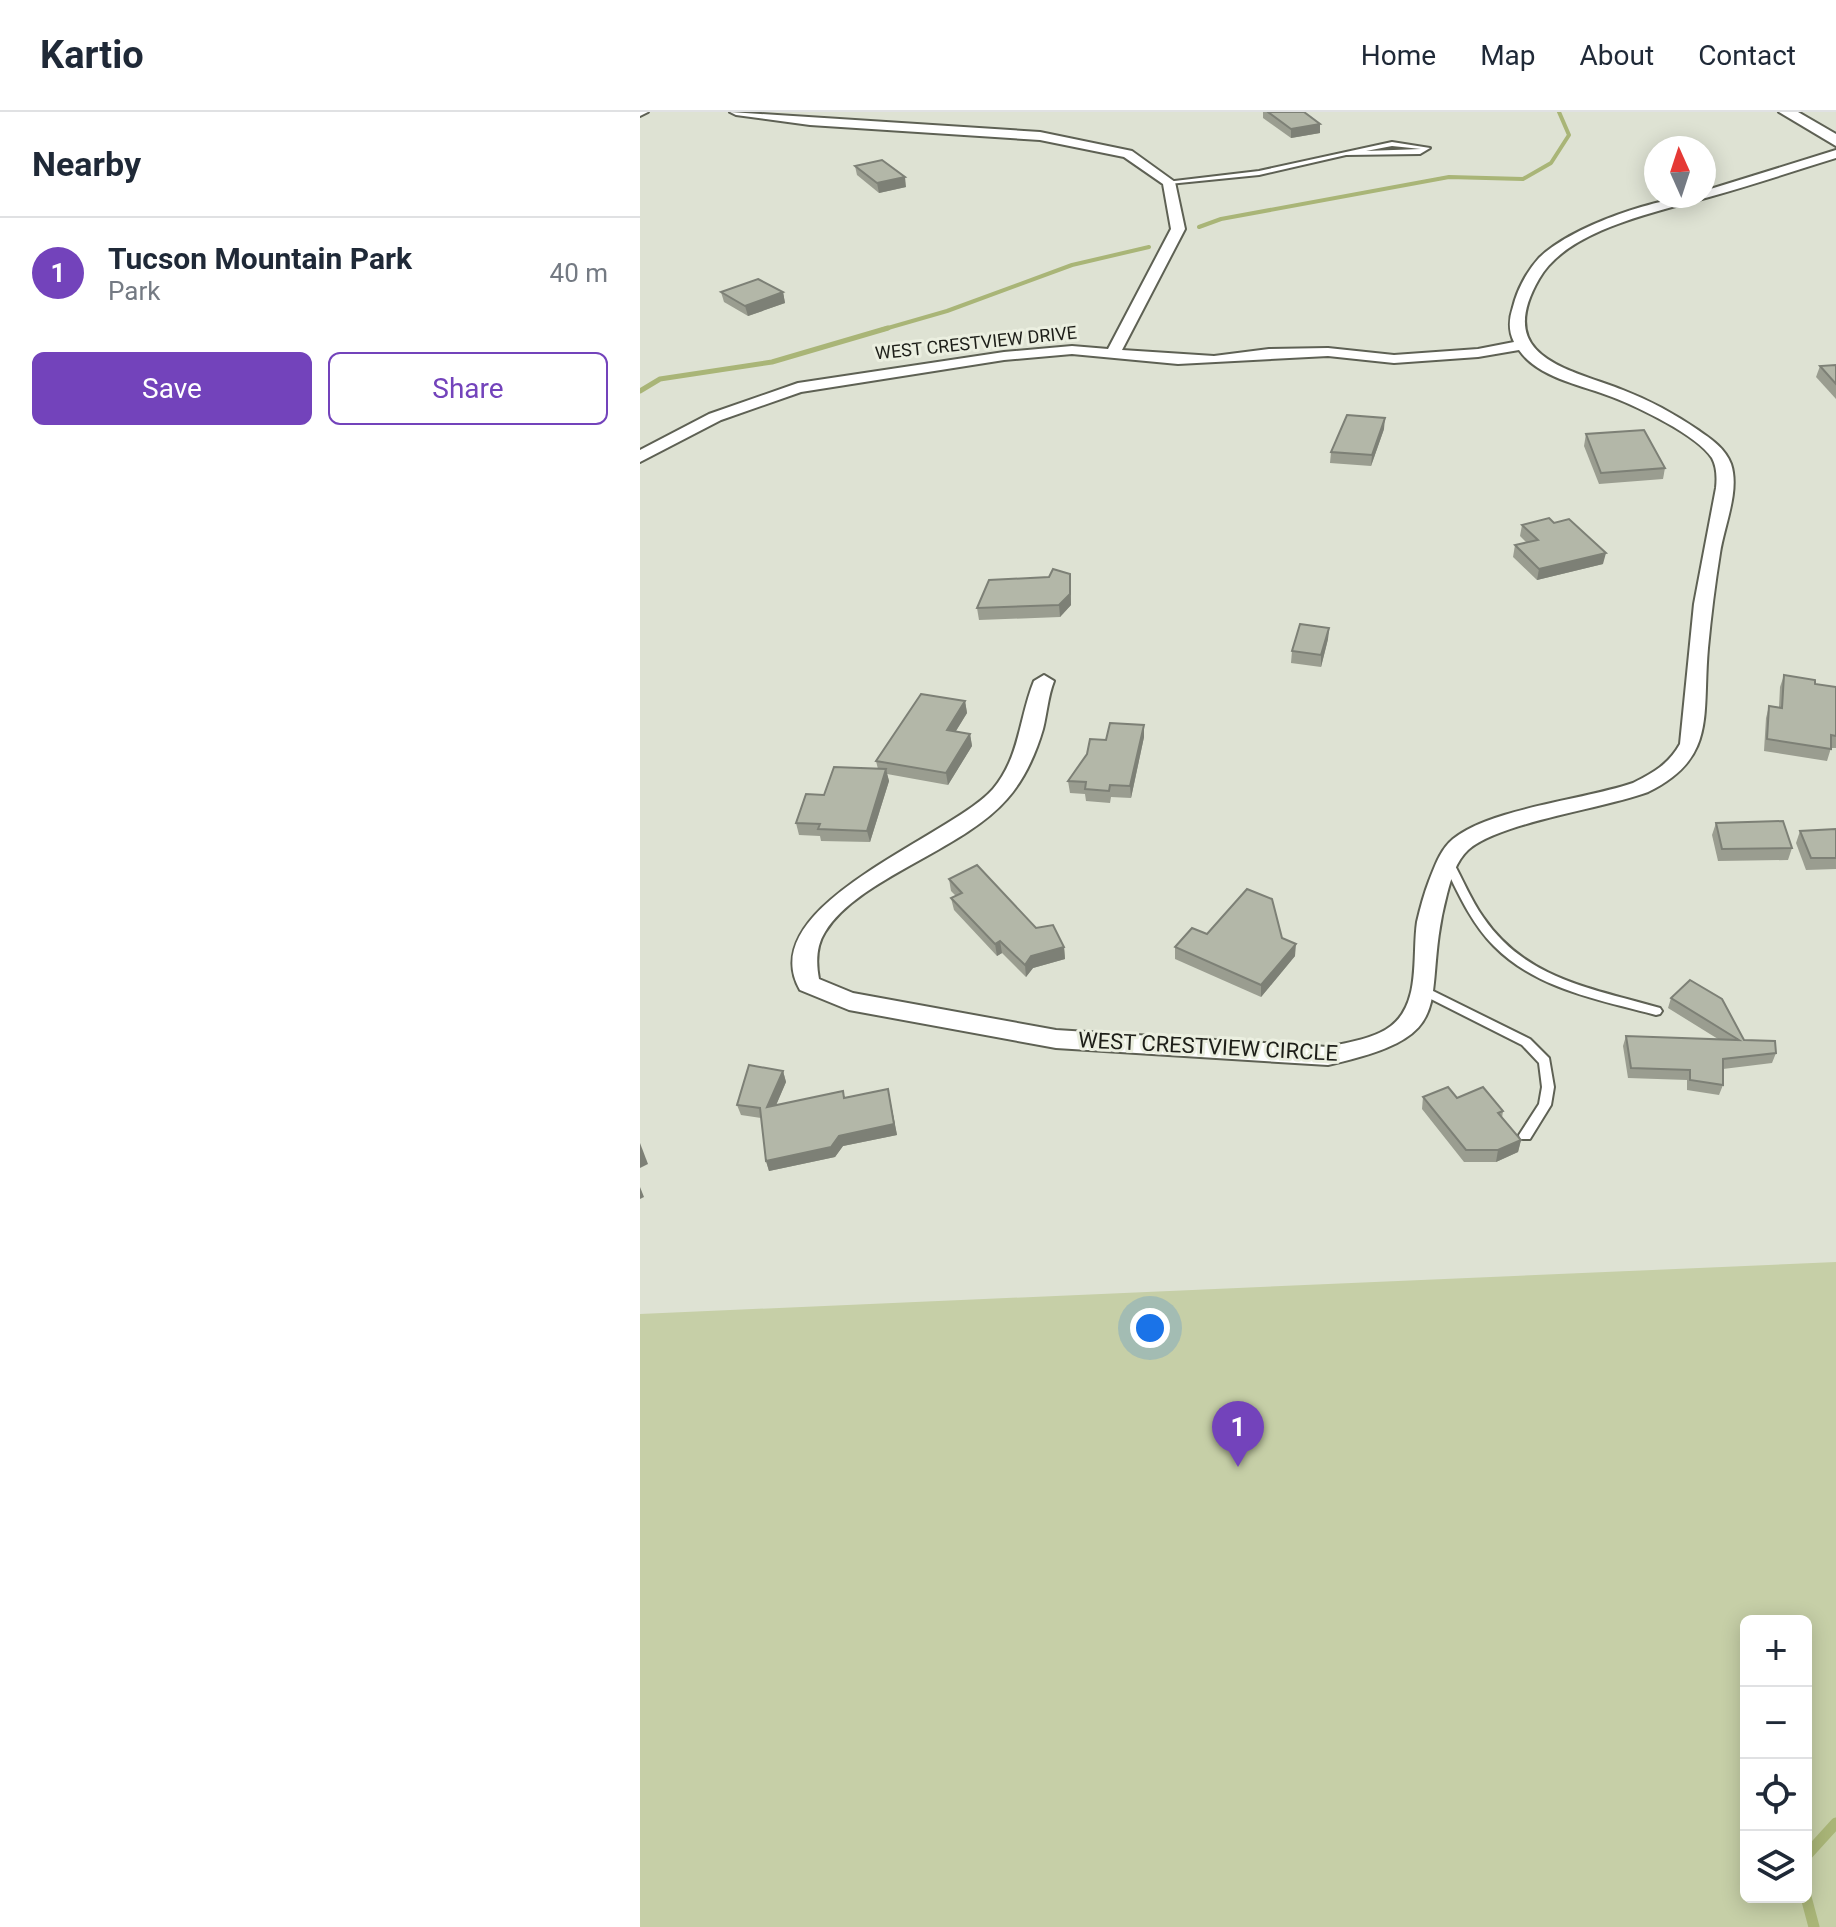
<!DOCTYPE html>
<meta charset="utf-8">
<style>
:root{--surface:#fff;--page:#f2f2f3;--text:#1f2937;--muted:#747a83;--line:#e0e1e3;--accent:#7343bb}
body{margin:0;font-family:Roboto,sans-serif;background:var(--page);color:var(--text)}
.controls{position:absolute;right:24px;bottom:24px;display:grid;overflow:hidden;border-radius:12px;box-shadow:0 4px 20px #0003}
.controls button{width:72px;height:72px;display:grid;place-items:center;padding:0;border:0;border-bottom:2px solid var(--line);background:var(--surface);color:var(--text);font:40px sans-serif}
.compass{position:absolute;left:1004px;top:24px;width:72px;height:72px;border-radius:50%;background:var(--surface);box-shadow:0 4px 20px #0003;rotate:357deg}
.you{position:absolute;left:510px;top:1216px;width:28px;height:28px;margin:-20px;border:6px solid #fff;border-radius:50%;background:#1a73e8;box-shadow:0 0 0 12px #1a73e833}
.badge{display:grid;place-items:center;width:52px;height:52px;border-radius:50%;background:var(--accent);color:#fff;font-size:26px;font-weight:700}
.pin{position:absolute;translate:-50% -66px;filter:drop-shadow(0 2px 4px #0008)}
.pin::after{content:'';position:absolute;top:42px;width:28px;height:24px;background:inherit;clip-path:polygon(0 0,100% 0,50% 100%)}
.list{margin:0;padding:0;list-style:none}
h2{display:flex;justify-content:space-between;align-items:center;height:104px;margin:0;padding:0 32px;font-size:34px}
h2 small{font-size:26px;font-weight:400;color:var(--muted)}
.list li{display:grid;grid-template-columns:52px 1fr auto;gap:24px;align-items:center;box-sizing:border-box;height:112px;padding:0 32px;border-top:2px solid var(--line)}
.list b{display:block;font-size:30px;white-space:nowrap}
.list p{margin:0;font-size:26px;white-space:nowrap;color:var(--muted)}
.list em{font-size:26px;font-style:normal;color:var(--muted)}
.actions{display:flex;gap:16px;padding:24px 32px}
.actions a{flex:1;padding:18px 0;border:2px solid var(--accent);border-radius:12px;text-align:center;font-size:28px;color:var(--accent)}
.actions .main{background:var(--accent);color:#fff}
.icon{flex:none;width:44px;height:44px;fill:none;stroke:currentColor;stroke-width:2;stroke-linecap:round;stroke-linejoin:round}
.map{position:relative;flex:none;width:1196px;height:1815px;overflow:hidden}
header{display:flex;align-items:center;gap:48px;box-sizing:border-box;height:112px;padding:0 40px;background:var(--surface);border-bottom:2px solid var(--line)}
header strong{font-size:38px}
nav{display:flex;gap:44px;margin-inline-start:auto;font-size:28px}
main{display:flex}
aside{flex:1;background:var(--surface)}
.map>svg:first-child{display:block}
.green{fill:#c6cfa7;fill-rule:evenodd}
.lines{fill:none;stroke-linecap:round;stroke-linejoin:round}
.stream-far2{stroke:#a9b577;stroke-width:4}
.stream-far1{stroke:#a9b577;stroke-width:5}
.stream{stroke:#a9b577;stroke-width:11}
.lane-casing{stroke:#5e6154;stroke-width:4}
.street-casing{stroke:#5e6154;stroke-width:4}
.secondary-casing{stroke:#5e6154;stroke-width:4}
.lane{fill:#fff;fill-rule:evenodd}
.street{fill:#fff;fill-rule:evenodd}
.secondary{fill:#fff;fill-rule:evenodd}
.wall{fill:#9a9d90}
.shaded-wall{fill:#7d8076}
.building{fill:#b3b7a8;stroke:#7d8076;stroke-width:2}
.labels{text-anchor:middle;stroke-width:6;stroke-linejoin:round;paint-order:stroke}
.far-street-label{font-size:18px;fill:#1d1e18;stroke:#ebefe0}
.street-label{font-size:22px;fill:#1d1e18;stroke:#ebefe0}
</style>
<header>
<strong>Kartio</strong>
<nav><a>Home</a><a>Map</a><a>About</a><a>Contact</a></nav>
</header>
<main>
<aside>
<h2>Nearby<small></small></h2>
<ul class="list">
<li><span class="badge">1</span><div><b>Tucson Mountain Park</b><p>Park</p></div><em>40 m</em></li>
</ul>
<div class="actions"><a class="main">Save</a><a>Share</a></div>
</aside>
<div class="map">
<svg width="1196" height="1815" viewBox="0 0 1196 1815">
<rect width="100%" height="100%" fill="#dee2d3"/>
<!-- green -->
<path class="green" d="M1196,1150v665h-1196v-613zM1106,1509h60v276h-60z"/>
<g class="lines">
<!-- stream-far2 -->
<g class="stream-far2">
<path d="M559,115l22,-8 228,-42 74,2 28,-16 18,-28 -10,-23"/>
<path d="M241,218l66,-19 125,-46 77,-18"/>
</g>
<!-- stream-far1 -->
<path class="stream-far1" d="M0,279l20,-12 112,-17 116,-34"/>
<!-- stream -->
<g class="stream">
<path d="M1166,1744l30,-33"/>
<path d="M1166,1785l8,30"/>
</g>
<!-- lane casing -->
<g class="lane-casing">
<g id="lane">
<path d="M752,30l38,6 -10,6 -74,1 -87,20 -90,9 -3,-2 93,-11zM752,34l29,3 -55,2z"/>
<path d="M808,746l5,4c10,18 18,38 30,55 43,63 109,71 177,91l2,3 -2,3 -4,1c-56,-15 -120,-26 -162,-69 -23,-23 -37,-55 -51,-84z"/>
<path d="M785,875l105,52 19,19 5,29 -3,18 -21,34h-10l-1,-4 20,-31 3,-17 -3,-24 -17,-18 -101,-51 -2,-3z"/>
</g>
</g>
<!-- street casing -->
<g class="street-casing">
<g id="street">
<path d="M0,0h8l-8,4z"/>
<path d="M90,0l310,20 92,19 43,31 10,47 -63,121 92,6 55,-7 59,-1 66,7 84,-6 36,-7c-6,-12 -5,-23 -1,-35 4,-17 14,-36 26,-49 33,-32 120,-62 165,-62v-5l132,-41v8c-42,13 -84,27 -127,39 -51,15 -142,32 -170,82 -45,78 27,89 84,111 26,10 52,24 75,40 13,9 27,18 33,34 9,27 -7,62 -11,89 -5,31 -9,63 -12,95 -6,68 9,110 -60,144 -46,17 -148,30 -180,58 -12,11 -17,29 -21,44 -29,109 21,140 -119,171l-272,-17 -207,-38 -49,-20c-49,-85 151,-153 193,-201 27,-32 26,-71 41,-108l10,-6 10,6c-6,15 -7,32 -11,48 -7,24 -19,51 -36,70 -45,52 -149,79 -182,133 -9,14 -9,31 -6,47l34,14 203,37 272,17c21,-5 46,-8 63,-21 30,-23 21,-70 26,-104 3,-13 7,-28 12,-41 6,-15 11,-31 24,-42 38,-31 131,-39 180,-56 20,-10 36,-19 47,-39l14,-140 22,-116c1,-9 1,-21 -4,-30 -15,-23 -74,-51 -100,-61 -30,-12 -74,-19 -93,-47l-41,7 -84,6 -66,-7 -150,8 -106,-10 -68,6 -203,32 -80,28 -81,42v-12l69,-36 89,-31 206,-31 68,-6 36,3 63,-120 -8,-45 -39,-27 -84,-17 -230,-15 -74,-10z"/>
</g>
</g>
<!-- secondary casing -->
<g class="secondary-casing">
<path id="secondary" d="M1139,0h19l38,22v12z"/>
</g>
<!-- lane -->
<use href="#lane" class="lane"/>
<!-- street -->
<use href="#street" class="street"/>
<!-- secondary -->
<use href="#secondary" class="secondary"/>
</g>
<!-- wall -->
<g class="wall">
<path d="M623,0h41l16,21 -29,5 -28,-20z"/>
<path d="M215,54l51,21 -27,6 -22,-18z"/>
<path d="M81,180h62l2,11 -37,13 -24,-14z"/>
<path d="M1196,253v34l-20,-22 4,-11z"/>
<path d="M744,317l-13,37 -41,-3 1,-11z"/>
<path d="M946,322l79,34 -2,11 -64,5 -15,-38z"/>
<path d="M882,413l81,39 -66,16 -24,-23 2,-12 12,-2 -7,-7z"/>
<path d="M409,465l22,9v19l-11,12 -81,3 -2,-12z"/>
<path d="M689,516l-1,11 -7,28 -30,-4 1,-12z"/>
<path d="M1144,563l31,9 21,3v61h-5l-4,13 -63,-10 2,-33 3,-12 10,1 1,-20z"/>
<path d="M325,589l2,12 -11,18 14,3 2,12 -24,39 -61,-11 2,7 -19,61 -49,-1 -1,-5 -21,-1 -3,-12 28,-28 54,-26 -2,-8z"/>
<path d="M504,613v12l-13,61 -20,-1 -1,6 -24,-2 -1,-7 -15,-1 -2,-12 38,-41z"/>
<path d="M1076,711l76,25 -4,12 -70,1 -6,-26z"/>
<path d="M1196,717v40l-30,1 -10,-27 4,-12z"/>
<path d="M309,767l87,49 28,19 1,12 -32,9 -7,9 -24,-24 -5,3 -43,-46 -3,-12 5,-2 -5,-5z"/>
<path d="M567,822l75,4 13,18 -34,41 -86,-38v-12z"/>
<path d="M1031,886l73,42 32,13 -4,10 -49,6v16l-4,10 -32,-5v-10l-59,-2 -5,-32 3,-10 92,3 -50,-31z"/>
<path d="M143,959l3,11 -10,23 69,-7 43,-9 9,46 -54,11 -8,11 -66,14 -3,-10 -5,-43 -20,-3 -4,-10z"/>
<path d="M783,985l34,1 46,13 -1,7 19,22 -3,12 -22,10h-32l-42,-53z"/>
</g>
<!-- shaded-wall -->
<g class="shaded-wall">
<path d="M680,12v9l-29,5v-9z"/>
<path d="M265,65l1,10 -27,6 -2,-10z"/>
<path d="M143,180l2,11 -37,13 -3,-10z"/>
<path d="M745,306l-1,11 -13,37 1,-11z"/>
<path d="M966,441l-3,11 -66,16 2,-11z"/>
<path d="M430,462l1,31 -11,12 -1,-12z"/>
<path d="M689,516l-1,11 -7,28v-12z"/>
<path d="M325,589l2,12 -18,29 -2,-12z"/>
<path d="M504,613v12l-13,61 -1,-12z"/>
<path d="M330,622l2,12 -24,39 -2,-12z"/>
<path d="M246,657l3,12 -19,61 -3,-11z"/>
<path d="M360,829l2,12 -5,3 -2,-12z"/>
<path d="M656,832l-1,12 -34,41v-12z"/>
<path d="M424,835l1,12 -32,9 -7,9 -1,-12 6,-9z"/>
<path d="M143,959l3,11 -15,35 -4,-10z"/>
<path d="M248,977l9,46 -54,11 -8,11 -66,14 -3,-10 73,-25z"/>
<path d="M881,1028l-3,12 -22,10 2,-12z"/>
<path d="M0,1031l8,21 -8,4z"/>
<path d="M0,1075l4,10 -4,2z"/>
</g>
<!-- building -->
<g class="building">
<path d="M628,0h36l16,12 -29,5z"/>
<path d="M242,48l23,17 -28,6 -22,-17z"/>
<path d="M118,167l25,13 -38,14 -24,-14z"/>
<path d="M1196,253v19l-16,-18z"/>
<path d="M707,303l38,3 -13,37 -41,-3z"/>
<path d="M1004,318l21,38 -64,5 -15,-39z"/>
<path d="M909,406l5,5 15,-4 37,34 -67,16 -24,-24 23,-5 -16,-15z"/>
<path d="M413,457l17,5v20l-11,11 -82,3 12,-28 60,-3z"/>
<path d="M660,512l29,4 -8,27 -29,-4z"/>
<path d="M1144,563l31,5v4l21,3v49l-5,-1v14l-64,-10 2,-33 13,2z"/>
<path d="M281,582l44,7 -18,29 23,4 -24,39 -70,-12z"/>
<path d="M470,611l34,2 -14,61 -20,-1 -1,6 -24,-2 1,-7 -18,-1 19,-27 3,-15 16,1z"/>
<path d="M194,655l52,2 -19,62 -49,-2 2,-5 -24,-1 10,-29 18,1z"/>
<path d="M1143,709l9,27 -70,1 -6,-26z"/>
<path d="M1196,717v29h-25l-11,-27z"/>
<path d="M337,753l59,63 17,-3 11,22 -33,9 -6,9 -25,-24 -5,3 -44,-46 11,-5 -13,-14z"/>
<path d="M607,777l25,10 10,39 14,6 -35,41 -86,-38 17,-19 15,6z"/>
<path d="M1050,868l32,19 22,41 31,1 1,12 -53,6v26l-33,-5v-10l-59,-2 -5,-32 113,4 -68,-42z"/>
<path d="M109,953l34,6 -16,36 76,-16 1,7 44,-9 6,35 -55,12 -8,11 -65,14 -6,-53 -23,-3z"/>
<path d="M808,975l9,11 26,-11 20,24 -5,2 23,27 -23,10h-32l-43,-53z"/>
</g>
<g class="labels">
<!-- far-street labels -->
<g class="far-street-label">
<text transform="translate(336 231) rotate(-6)" y="6">WEST CRESTVIEW DRIVE</text>
</g>
<!-- street labels -->
<g class="street-label">
<text transform="translate(568 934) rotate(3)" y="8">WEST CRESTVIEW CIRCLE</text>
</g>
</g>
</svg>
<div class="controls">
<button>+</button>
<button>−</button>
<button><svg class="icon" aria-label="locate" viewBox="0 0 24 24"><circle cx="12" cy="12" r="6"/><path d="M12 2v4M12 18v4M2 12h4M18 12h4"/></svg></button>
<button><svg class="icon" aria-label="layers" viewBox="0 0 24 24"><path d="M12 4l9 5-9 5-9-5zM3 14l9 5 9-5"/></svg></button>
</div>
<svg class="compass" viewBox="-18 -18 36 36"><path d="M0-13l5 13h-10z" fill="#e53935"/><path d="M0 13l5-13h-10z" fill="#747a83"/></svg>
<div class="you"></div>
<div class="pin badge" style="left:598px;top:1355px">1</div>
</div>
</main>
